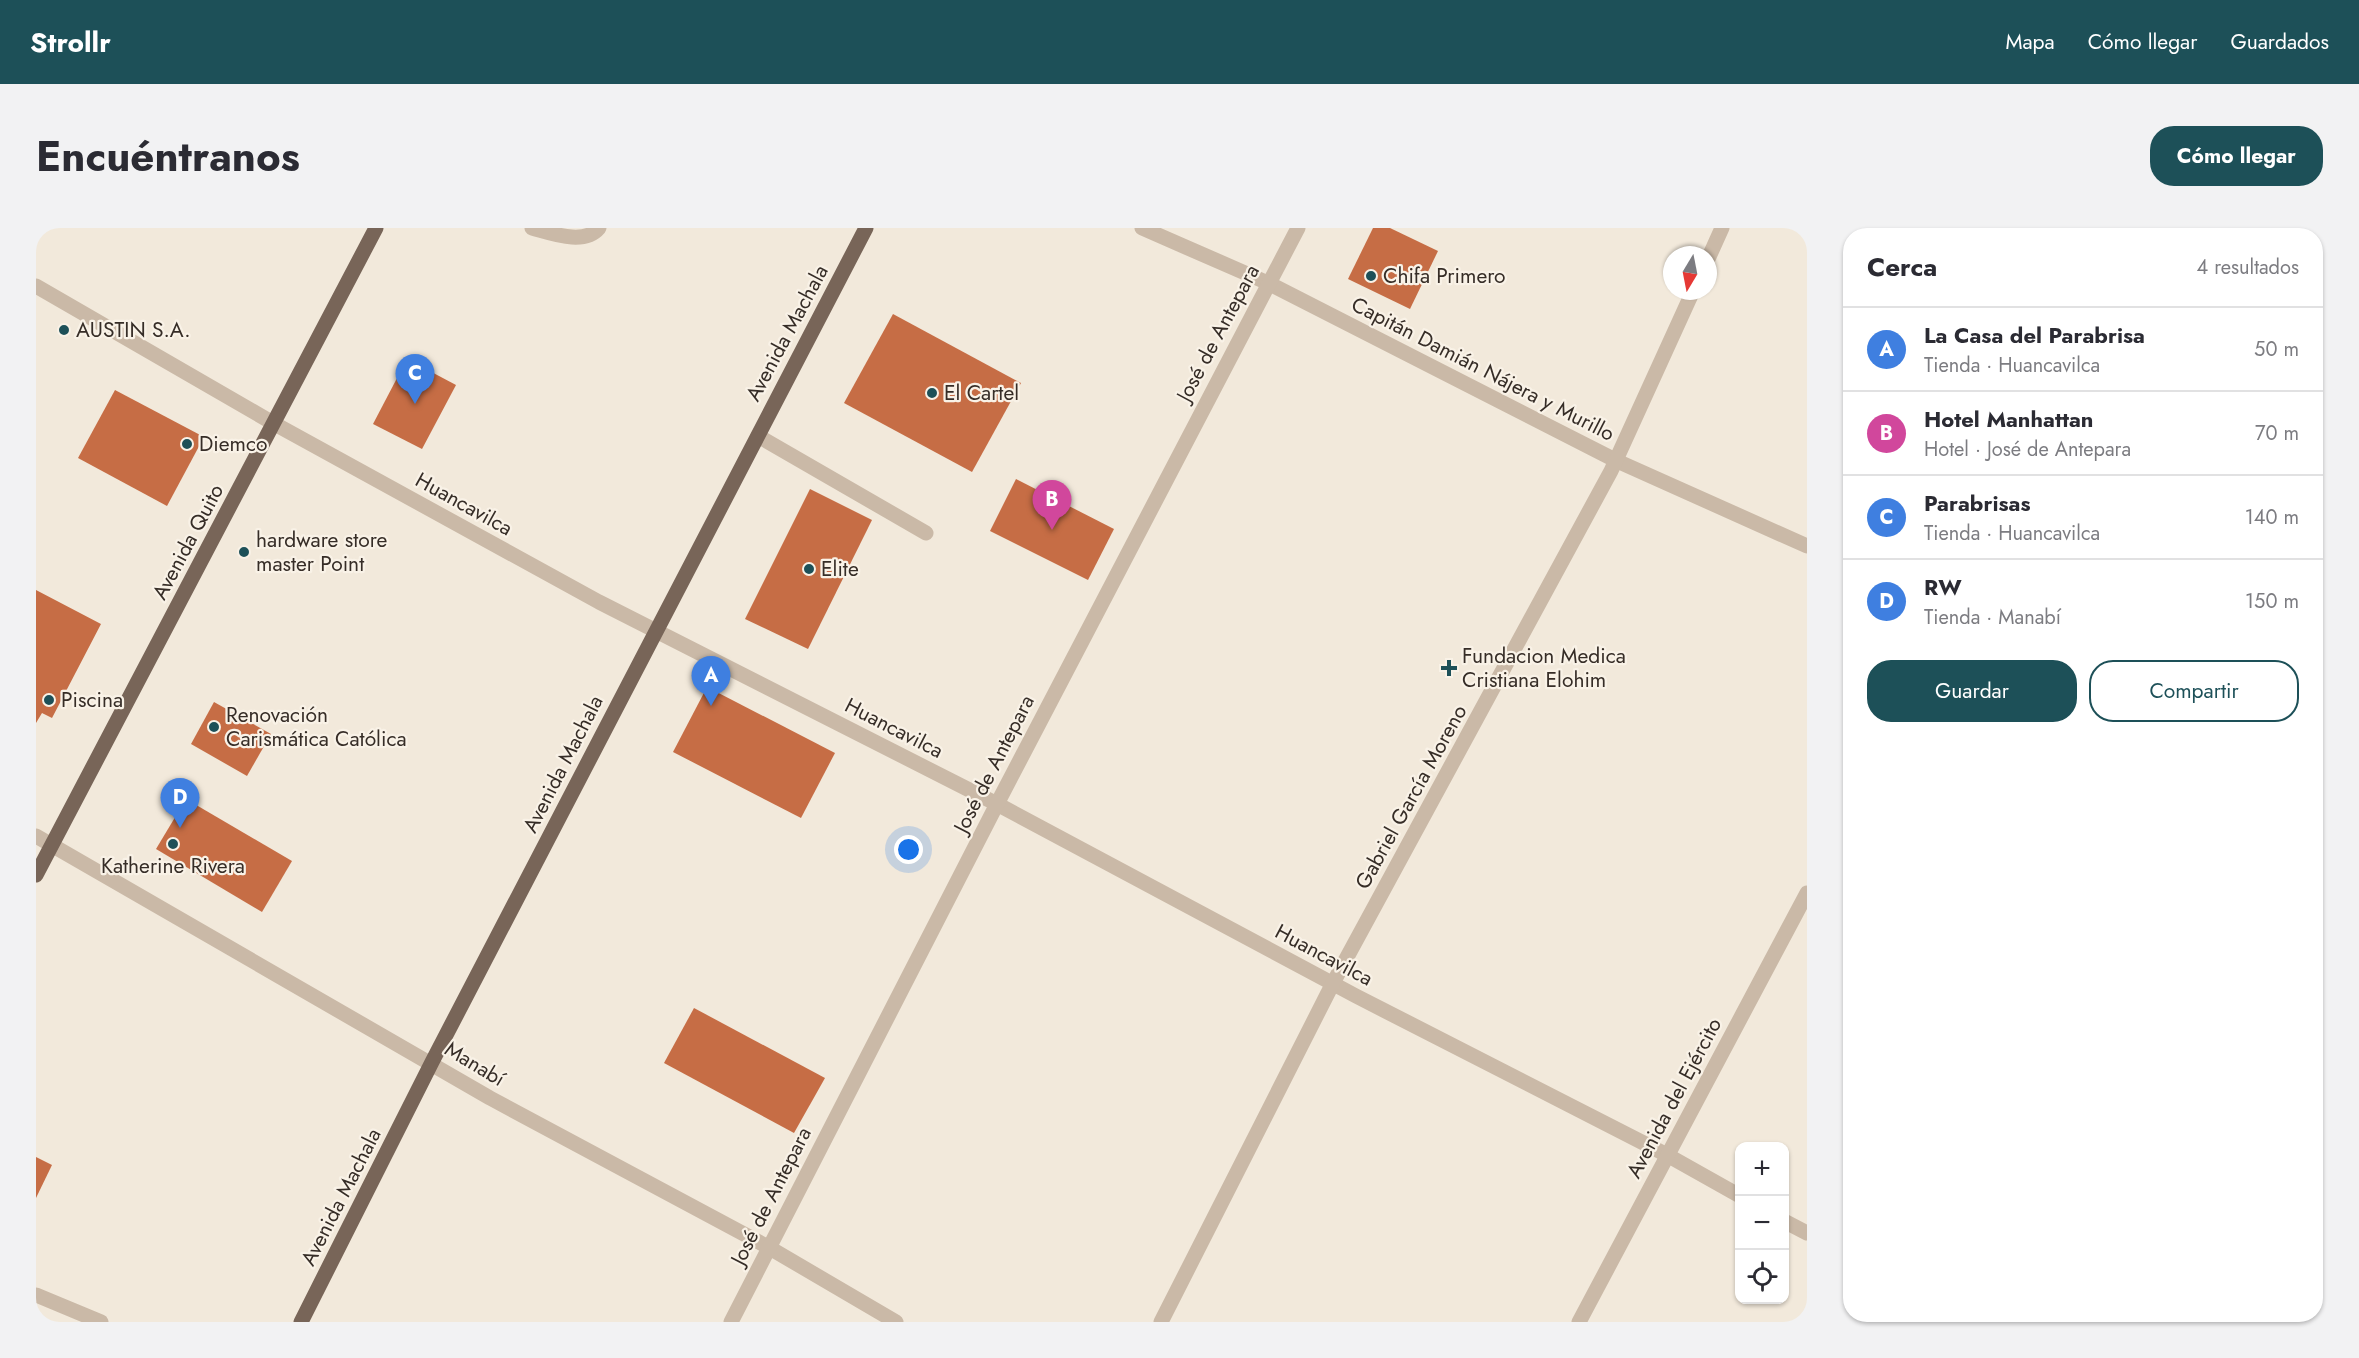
<!DOCTYPE html>
<html lang="es">
<meta charset="utf-8">
<style>
:root{--surface:#fff;--page:#f2f2f3;--text:#2b2b33;--muted:#7c7c81;--line:#e1e1e2;--accent:#1d5058}
body{margin:0;font-family:Jost,sans-serif;background:var(--page);color:var(--text)}
.controls{position:absolute;right:18px;bottom:18px;display:grid;overflow:hidden;border-radius:12px;box-shadow:0 2px 4px #0004}
.controls button{width:54px;height:54px;display:grid;place-items:center;padding:0;border:0;border-bottom:2px solid var(--line);background:var(--surface);color:var(--text);font:30px sans-serif}
.compass{position:absolute;left:1627px;top:18px;width:54px;height:54px;border-radius:50%;background:var(--surface);box-shadow:0 2px 4px #0004;rotate:190deg}
.you{position:absolute;left:873px;top:622px;width:21px;height:21px;margin:-15px;border:4px solid #fff;border-radius:50%;background:#1a73e8;box-shadow:0 0 0 9px #1a73e833}
.badge{display:grid;place-items:center;width:39px;height:39px;border-radius:50%;background:var(--accent);color:#fff;font-size:20px;font-weight:700}
.pin{position:absolute;translate:-50% -50px;filter:drop-shadow(0 2px 3px #0008)}
.pin::after{content:'';position:absolute;top:32px;width:21px;height:18px;background:inherit;clip-path:polygon(0 0,100% 0,50% 100%)}
.list{margin:0;padding:0;list-style:none}
h2{display:flex;justify-content:space-between;align-items:center;height:78px;margin:0;padding:0 24px;font-size:26px}
h2 small{font-size:20px;font-weight:400;color:var(--muted)}
.list li{display:grid;grid-template-columns:39px 1fr auto;gap:18px;align-items:center;box-sizing:border-box;height:84px;padding:0 24px;border-top:2px solid var(--line)}
.list b{display:block;font-size:22px;white-space:nowrap}
.list p{margin:0;font-size:20px;white-space:nowrap;color:var(--muted)}
.list em{font-size:20px;font-style:normal;color:var(--muted)}
.actions{display:flex;gap:12px;padding:18px 24px}
.actions a{flex:1;padding:14px 0;border:2px solid var(--accent);border-radius:24px;text-align:center;font-size:21px;color:var(--accent)}
.actions .main{background:var(--accent);color:#fff}
.icon{flex:none;width:33px;height:33px;fill:none;stroke:currentColor;stroke-width:2;stroke-linecap:round;stroke-linejoin:round}
.map{position:relative;flex:none;width:1771px;height:1094px;overflow:hidden;border-radius:24px}
header{display:flex;align-items:center;gap:36px;box-sizing:border-box;height:84px;padding:0 30px;background:var(--accent);color:#fff}
header strong{font-size:28px}
nav{display:flex;gap:33px;margin-inline-start:auto;font-size:21px}
.intro{display:flex;align-items:center;justify-content:space-between;box-sizing:border-box;height:144px;padding:0 36px}
h1{margin:0;font-size:42px}
.button{padding:15px 27px;border-radius:24px;background:var(--accent);color:#fff;font-size:21px;font-weight:700}
main{display:flex;gap:36px;padding:0 36px}
aside{flex:1;background:var(--surface);border-radius:24px;box-shadow:0 2px 4px #0004}
.map>svg:first-child{display:block}
.building{fill:#c66d45}
.lines{fill:none;stroke-linecap:round;stroke-linejoin:round}
.minor{stroke:#cab9a7;stroke-width:15}
.major{stroke:#786558;stroke-width:15}
.poi-dot{fill:#1d5058;stroke:#f9f2e7;stroke-width:2}
.labels{text-anchor:middle;stroke-width:4.5;stroke-linejoin:round;paint-order:stroke}
.poi-label{font-size:21px;fill:#362d27;stroke:#f9f2e7;text-anchor:start}
.street-label{font-size:21px;fill:#362d27;stroke:#f9f2e7}
</style>
<header>
<strong>Strollr</strong>
<nav><a>Mapa</a><a>Cómo llegar</a><a>Guardados</a></nav>
</header>
<div class="intro"><h1>Encuéntranos</h1><a class="button">Cómo llegar</a></div>
<main>
<div class="map">
<svg width="1771" height="1094" viewBox="0 0 1771 1094">
<rect width="100%" height="100%" fill="#f2e9db"/>
<!-- building -->
<g class="building">
<path d="M1337,0h17l48,23 -28,58 -62,-30z"/>
<path d="M857,86l128,69 -49,89 -128,-69z"/>
<path d="M371,131l49,26 -34,64 -49,-25z"/>
<path d="M79,162l89,47 -37,69 -89,-48z"/>
<path d="M980,251l98,50 -26,51 -98,-49z"/>
<path d="M774,261l62,31 -64,129 -63,-30z"/>
<path d="M0,362l65,34 -49,94 -10,-5 -6,10z"/>
<path d="M671,459l128,66 -34,65 -128,-66z"/>
<path d="M178,474l57,32 -24,42 -56,-32z"/>
<path d="M150,571l106,62 -30,51 -106,-63z"/>
<path d="M658,780l131,70 -31,55 -130,-70z"/>
<path d="M0,929l16,8 -16,33z"/>
</g>
<g class="lines">
<!-- minor -->
<g class="minor">
<path d="M496,0c19,5 52,18 67,0"/>
<path d="M1106,0l126,55 349,178 190,85"/>
<path d="M1672,31l14,-31"/>
<path d="M0,58l237,137 326,179 398,202 359,192 311,159 73,41"/>
<path d="M722,208l168,97"/>
<path d="M0,608l454,262 278,149 128,75"/>
<path d="M1748,993l23,12"/>
<path d="M0,1067l65,27"/>
<path d="M695,1094l266,-518 301,-576"/>
<path d="M1125,1094l172,-339 278,-512 82,-180"/>
<path d="M1543,1094l228,-429"/>
</g>
<!-- major -->
<g class="major">
<path d="M0,647l340,-647"/>
<path d="M265,1094l131,-260 434,-834"/>
</g>
</g>
<!-- markers -->
<g class="poi-dot">
<circle cx="1335" cy="48" r="6"/>
<circle cx="28" cy="102" r="6"/>
<circle cx="896" cy="165" r="6"/>
<circle cx="151" cy="216" r="6"/>
<circle cx="208" cy="324" r="6"/>
<circle cx="773" cy="341" r="6"/>
<path d="M1410 431h6v6h6v6h-6v6h-6v-6h-6v-6h6z"/>
<circle cx="13" cy="472" r="6"/>
<circle cx="178" cy="499" r="6"/>
<circle cx="137" cy="616" r="6"/>
</g>
<g class="labels">
<!-- poi labels -->
<g class="poi-label">
<text x="1347" y="55">Chifa Primero</text>
<text x="40" y="109">AUSTIN S.A.</text>
<text x="908" y="172">El Cartel</text>
<text x="163" y="223">Diemco</text>
<text x="220" y="319">hardware store<tspan x="220" dy="24">master Point</tspan></text>
<text x="785" y="348">Elite</text>
<text x="1426" y="435">Fundacion Medica<tspan x="1426" dy="24">Cristiana Elohim</tspan></text>
<text x="25" y="479">Piscina</text>
<text x="190" y="494">Renovación<tspan x="190" dy="24">Carismática Católica</tspan></text>
<text x="137" y="645" text-anchor="middle">Katherine Rivera</text>
</g>
<!-- street labels -->
<g class="street-label">
<text transform="translate(751 105) rotate(-62)" y="7">Avenida Machala</text>
<text transform="translate(1182 105) rotate(-62)" y="7">José de Antepara</text>
<text transform="translate(1447 141) rotate(27)" y="7">Capitán Damián Nájera y Murillo</text>
<text transform="translate(428 276) rotate(29)" y="7">Huancavilca</text>
<text transform="translate(152 314) rotate(-62)" y="7">Avenida Quito</text>
<text transform="translate(858 500) rotate(27)" y="7">Huancavilca</text>
<text transform="translate(527 536) rotate(-63)" y="7">Avenida Machala</text>
<text transform="translate(958 536) rotate(-63)" y="7">José de Antepara</text>
<text transform="translate(1375 569) rotate(-61)" y="7">Gabriel García Moreno</text>
<text transform="translate(1288 727) rotate(28)" y="7">Huancavilca</text>
<text transform="translate(439 836) rotate(31)" y="7">Manabí</text>
<text transform="translate(1638 870) rotate(-62)" y="7">Avenida del Ejército</text>
<text transform="translate(735 968) rotate(-63)" y="7">José de Antepara</text>
<text transform="translate(305 969) rotate(-63)" y="7">Avenida Machala</text>
</g>
</g>
</svg>
<div class="controls">
<button>+</button>
<button>−</button>
<button><svg class="icon" aria-label="locate" viewBox="0 0 24 24"><circle cx="12" cy="12" r="6"/><path d="M12 2v4M12 18v4M2 12h4M18 12h4"/></svg></button>
</div>
<svg class="compass" viewBox="-18 -18 36 36"><path d="M0-13l5 13h-10z" fill="#e53935"/><path d="M0 13l5-13h-10z" fill="#7c7c81"/></svg>
<div class="you"></div>
<div class="pin badge" style="left:675px;top:478px;background:#3f7fe0">A</div>
<div class="pin badge" style="left:1016px;top:302px;background:#d1479c">B</div>
<div class="pin badge" style="left:379px;top:176px;background:#3f7fe0">C</div>
<div class="pin badge" style="left:144px;top:600px;background:#3f7fe0">D</div>
</div>
<aside>
<h2>Cerca<small>4 resultados</small></h2>
<ul class="list">
<li><span class="badge" style="background:#3f7fe0">A</span><div><b>La Casa del Parabrisa</b><p>Tienda · Huancavilca</p></div><em>50 m</em></li>
<li><span class="badge" style="background:#d1479c">B</span><div><b>Hotel Manhattan</b><p>Hotel · José de Antepara</p></div><em>70 m</em></li>
<li><span class="badge" style="background:#3f7fe0">C</span><div><b>Parabrisas</b><p>Tienda · Huancavilca</p></div><em>140 m</em></li>
<li><span class="badge" style="background:#3f7fe0">D</span><div><b>RW</b><p>Tienda · Manabí</p></div><em>150 m</em></li>
</ul>
<div class="actions"><a class="main">Guardar</a><a>Compartir</a></div>
</aside>
</main>
